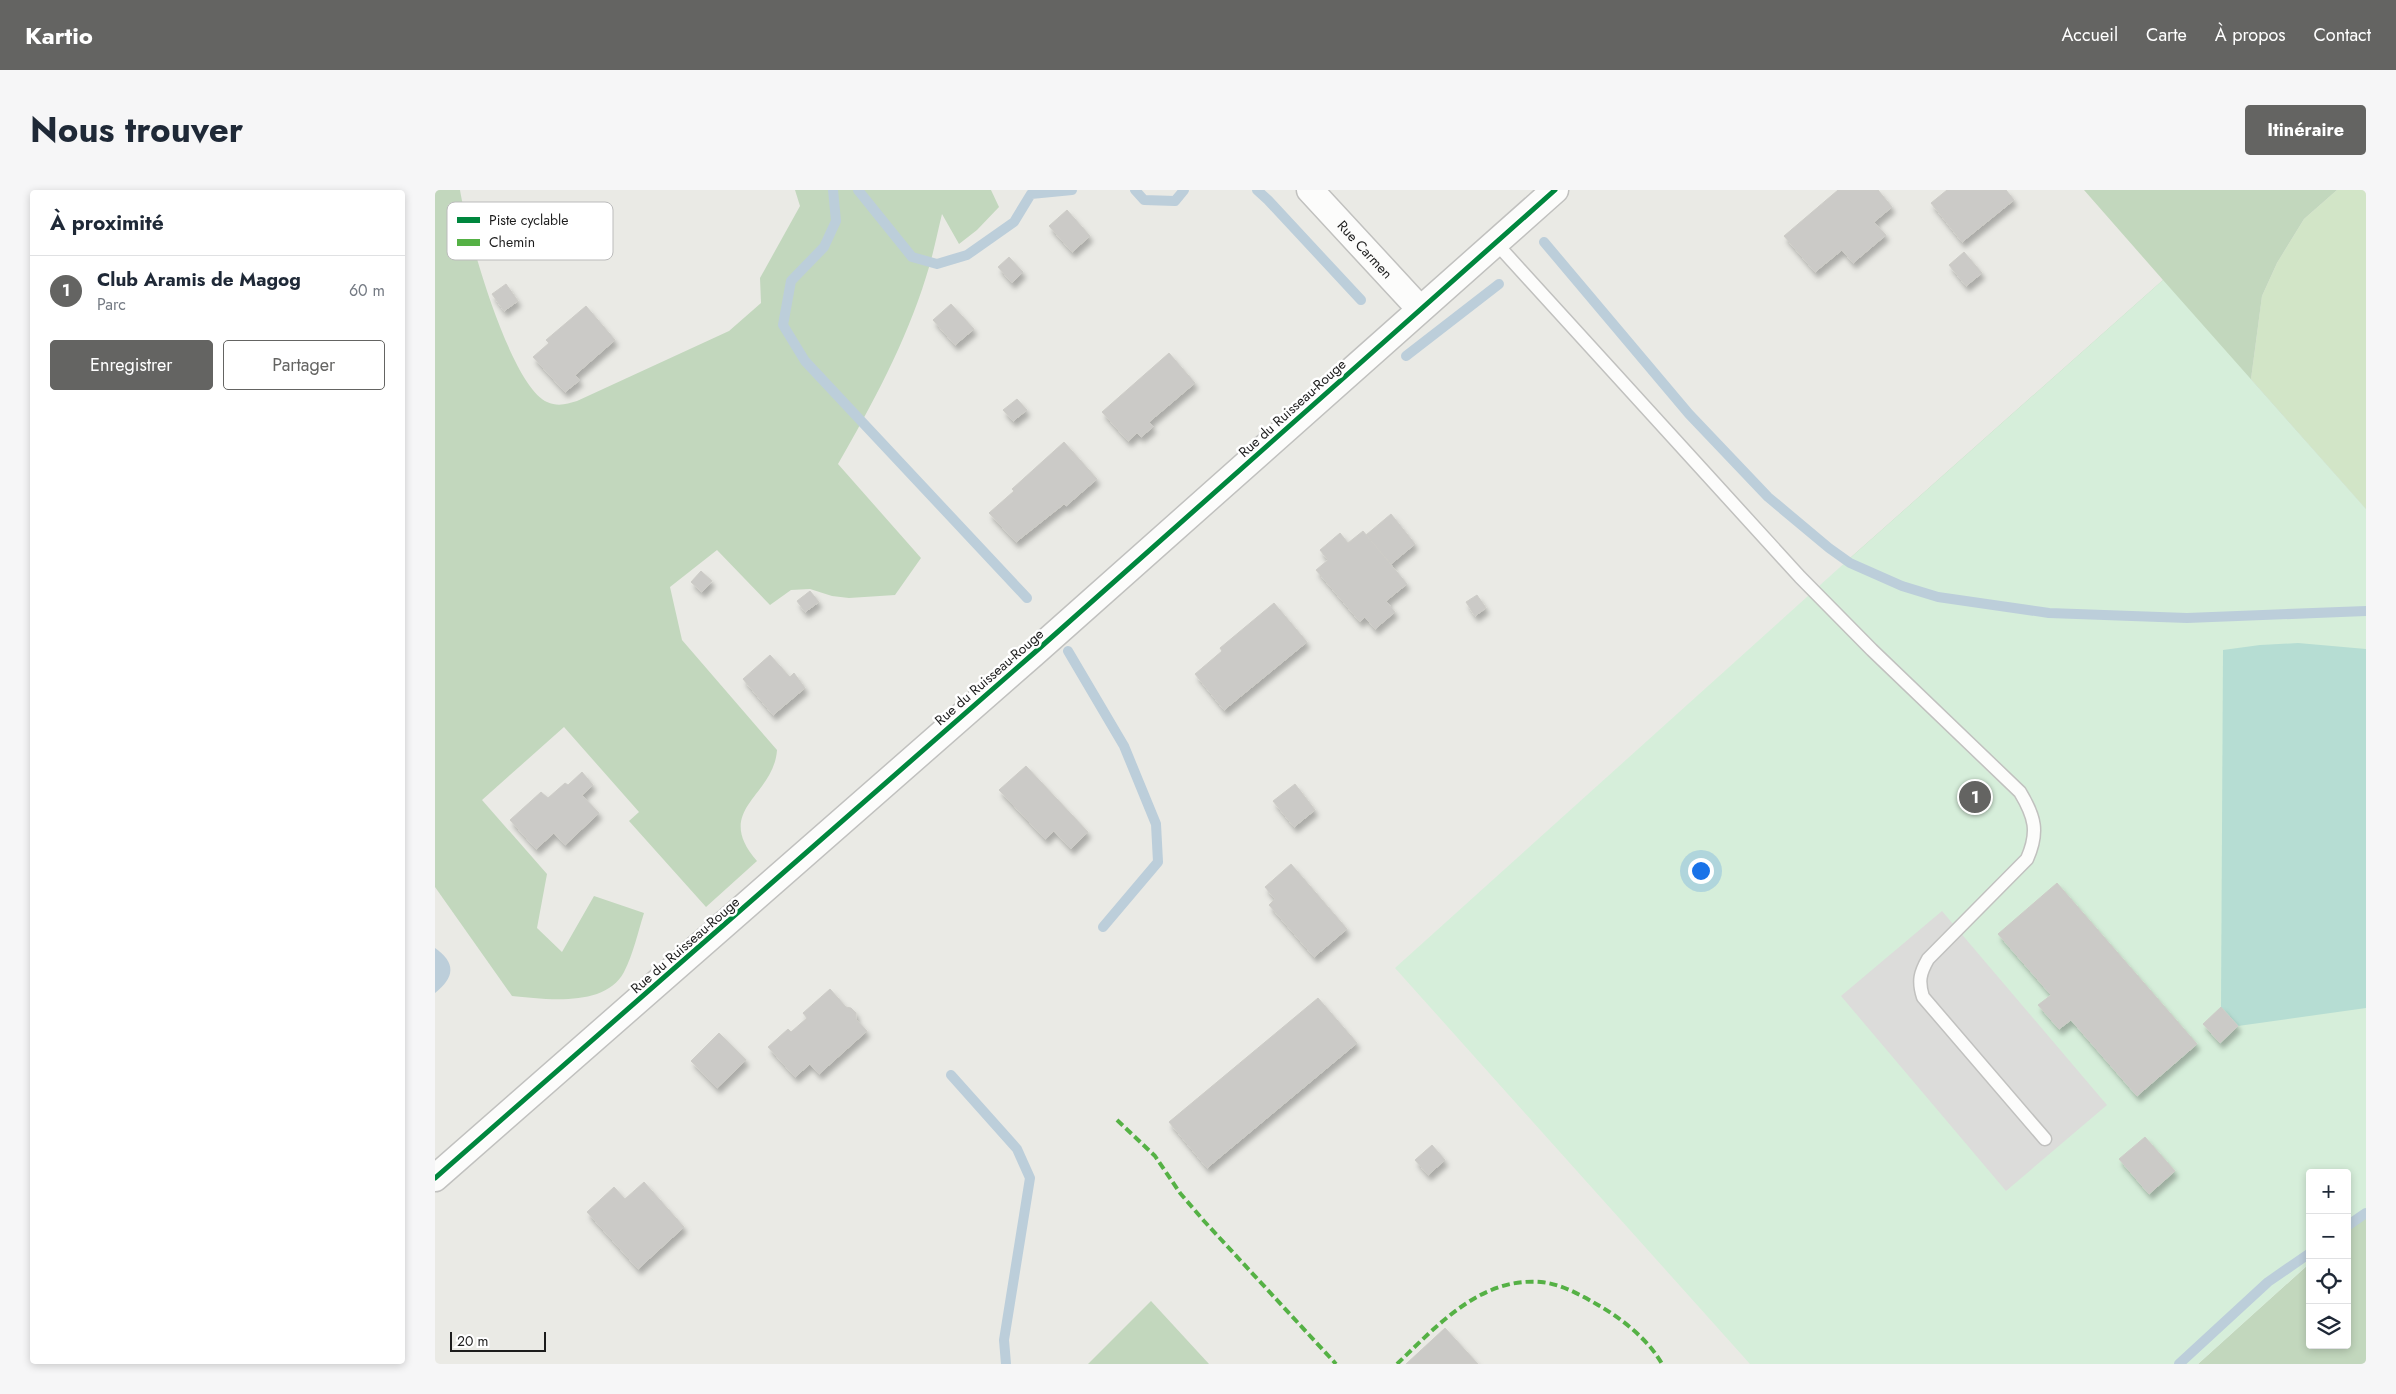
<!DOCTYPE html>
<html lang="fr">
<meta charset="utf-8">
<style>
:root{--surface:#fff;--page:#f6f6f7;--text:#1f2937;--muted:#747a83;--line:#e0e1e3;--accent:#646462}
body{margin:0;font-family:Jost,sans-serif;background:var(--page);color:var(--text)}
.controls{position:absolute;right:15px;bottom:15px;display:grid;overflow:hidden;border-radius:5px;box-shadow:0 2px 8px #0003}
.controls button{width:45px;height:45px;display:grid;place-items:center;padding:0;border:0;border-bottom:1px solid var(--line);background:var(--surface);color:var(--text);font:25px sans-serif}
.scale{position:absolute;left:15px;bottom:12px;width:96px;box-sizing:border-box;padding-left:5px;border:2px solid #1c1c1c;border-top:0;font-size:14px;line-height:18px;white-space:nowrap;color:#1c1c1c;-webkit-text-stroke:4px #fff;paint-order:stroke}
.you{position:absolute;left:1265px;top:680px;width:18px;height:18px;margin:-12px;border:4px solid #fff;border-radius:50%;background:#1a73e8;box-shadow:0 0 0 8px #1a73e833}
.badge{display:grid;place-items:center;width:32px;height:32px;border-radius:50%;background:var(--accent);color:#fff;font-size:16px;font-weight:700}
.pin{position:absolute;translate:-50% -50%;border:2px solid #fff;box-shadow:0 1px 5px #0006}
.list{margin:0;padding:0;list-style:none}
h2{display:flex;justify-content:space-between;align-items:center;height:65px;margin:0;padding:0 20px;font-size:21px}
h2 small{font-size:16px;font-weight:400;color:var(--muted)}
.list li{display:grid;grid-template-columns:32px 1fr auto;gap:15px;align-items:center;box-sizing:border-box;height:70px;padding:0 20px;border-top:1px solid var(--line)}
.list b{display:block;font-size:19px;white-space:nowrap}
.list p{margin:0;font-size:16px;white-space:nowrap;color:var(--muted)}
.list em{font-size:16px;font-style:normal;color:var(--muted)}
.actions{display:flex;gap:10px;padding:15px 20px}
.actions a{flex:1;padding:11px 0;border:1px solid var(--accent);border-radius:5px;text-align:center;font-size:18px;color:var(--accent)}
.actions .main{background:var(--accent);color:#fff}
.icon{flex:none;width:28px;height:28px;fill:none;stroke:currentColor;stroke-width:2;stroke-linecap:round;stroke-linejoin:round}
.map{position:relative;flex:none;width:1931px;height:1174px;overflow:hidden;border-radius:5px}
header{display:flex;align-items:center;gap:30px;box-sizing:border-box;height:70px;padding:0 25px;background:var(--accent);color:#fff}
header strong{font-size:24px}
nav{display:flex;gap:28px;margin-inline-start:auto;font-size:18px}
.intro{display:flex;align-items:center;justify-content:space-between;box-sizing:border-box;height:120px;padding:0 30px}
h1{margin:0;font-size:35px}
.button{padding:12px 22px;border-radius:5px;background:var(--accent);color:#fff;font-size:18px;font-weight:700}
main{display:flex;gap:30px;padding:0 30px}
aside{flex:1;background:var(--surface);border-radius:5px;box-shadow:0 2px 8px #0003}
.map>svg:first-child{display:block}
.grass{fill:#d2e5c7}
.forest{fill:#c2d7bd}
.park{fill:#d6eeda}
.pitch{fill:#b6ddd3}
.parking{fill:#dcdcda}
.water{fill:#bcceda}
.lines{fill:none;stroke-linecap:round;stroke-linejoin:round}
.stream{stroke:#bcceda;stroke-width:10}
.building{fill:#cbcac7;stroke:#cdccc7;filter:url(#shadow)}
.service-casing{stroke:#c1c1bf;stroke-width:15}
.minor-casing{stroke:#c1c1bf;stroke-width:29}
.service{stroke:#fcfcfb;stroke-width:12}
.minor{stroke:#fcfcfb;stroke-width:26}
.quiet{stroke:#55b145;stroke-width:4;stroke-dasharray:8 4;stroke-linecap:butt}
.cycleway-casing{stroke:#fff;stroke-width:8}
.cycleway{stroke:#00873e;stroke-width:5}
.labels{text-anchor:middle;stroke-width:5;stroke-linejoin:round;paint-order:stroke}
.street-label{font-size:14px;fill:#1c1c1c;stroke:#fff}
.key{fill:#fff;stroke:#bbb;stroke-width:1}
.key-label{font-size:14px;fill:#1c1c1c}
</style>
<header>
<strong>Kartio</strong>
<nav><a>Accueil</a><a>Carte</a><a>À propos</a><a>Contact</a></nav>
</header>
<div class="intro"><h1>Nous trouver</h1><a class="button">Itinéraire</a></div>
<main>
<aside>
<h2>À proximité<small></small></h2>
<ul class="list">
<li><span class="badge">1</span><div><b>Club Aramis de Magog</b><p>Parc</p></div><em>60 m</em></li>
</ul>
<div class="actions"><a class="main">Enregistrer</a><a>Partager</a></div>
</aside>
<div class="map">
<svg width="1931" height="1174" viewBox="0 0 1931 1174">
<defs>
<filter id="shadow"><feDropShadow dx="3" dy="5.5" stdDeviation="2.5" flood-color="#0004"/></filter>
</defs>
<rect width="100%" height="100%" fill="#eaeae5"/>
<!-- grass -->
<path class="grass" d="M1902,0h29v319l-115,-130 11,-83 15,-33 27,-44z"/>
<!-- forest -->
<g class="forest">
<path d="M0,0h25c7,42 49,194 87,212 11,5 20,2 30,-1l152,-70 32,-28 -1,-25 40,-72 -5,-16h196l8,17 -22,23 -18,14 -17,-30c-5,20 -9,42 -16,63 -20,65 -54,128 -88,187l83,94 -26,37 -46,3 -17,-2 -22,-7 -19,1 -21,15 -53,-55 -47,37 12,53 95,110c-3,47 -65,59 -20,111l-51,46 -77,-86 10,-9 -75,-85 -82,73 65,74 -10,54 25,24 32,-56 50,17c-6,19 -11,42 -20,59 -19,36 -79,27 -112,24l-77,-109z"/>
<path d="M1649,0h253l-33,29 -27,44 -15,33 -11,83 115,130 -517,50 314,-279z"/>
<path d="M1931,1023v151h-168l112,-101v82h37v-115z"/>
<path d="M716,1111l58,63h-121z"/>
</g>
<!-- park -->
<path class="park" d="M1728,90l203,229v704l-19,17v-57h-37v90l-112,101h-448l-355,-396 454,-409z"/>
<!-- pitch -->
<path class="pitch" d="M1863,453l68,6v359l-128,18 -17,-19 2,-357 37,-5z"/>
<!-- parking -->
<path class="parking" d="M1507,721l165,194 -101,86 -165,-195z"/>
<!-- water -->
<path class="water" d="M0,758c21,15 20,29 0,45z"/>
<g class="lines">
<!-- stream -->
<g class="stream">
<path d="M398,0l3,31 -12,26 -33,34 -8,44 22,36 222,237"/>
<path d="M423,0l54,67 25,7 30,-9 47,-33 17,-28 41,-4"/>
<path d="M700,0l9,10 31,1 9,-11"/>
<path d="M822,0l11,10 93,100"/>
<path d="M1109,52l145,172 79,83 61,51 21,15 52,23 36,11 111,16 138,5 179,-7"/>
<path d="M971,166l93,-72"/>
<path d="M633,461l56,95 32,78 2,38 -55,65"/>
<path d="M516,885l66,74 13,29 -26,162 2,24"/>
<path d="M1912,1036l19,-13"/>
<path d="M1744,1174l89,-82 42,-29"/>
</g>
</g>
<!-- building -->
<g class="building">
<path d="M1403,0h40l14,17 -18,15 12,13 -33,28 -11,-13 -27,22 -31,-36z"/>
<path d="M1512,0h59l8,10 -52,42 -31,-39z"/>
<path d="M632,20l23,26 -18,16 -23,-26z"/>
<path d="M1529,62l18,21 -16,13 -17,-21z"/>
<path d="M574,67l14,15 -11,11 -14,-16z"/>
<path d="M71,94l12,17 -14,10 -12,-17z"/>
<path d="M516,114l23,25 -19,16 -22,-25z"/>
<path d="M151,116l29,34 -40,35 5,5 -15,12 -32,-35 16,-14 -3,-3z"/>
<path d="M734,163l26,30 -46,39 4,5 -12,10 -4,-4 -9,8 -26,-29z"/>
<path d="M582,209l10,11 -14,11 -10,-11z"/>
<path d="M629,252l33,37 -31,27 -2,-2 -48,38 -27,-29 25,-22 -2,-2z"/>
<path d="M956,324l24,30 -24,20 -25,-29z"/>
<path d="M928,341l44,53 -21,17 9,11 -20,17 -10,-12 -5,5 -44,-52 12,-10 -8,-10 20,-17 8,10z"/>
<path d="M266,381l11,10 -10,11 -11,-10z"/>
<path d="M375,401l9,11 -14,10 -8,-11z"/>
<path d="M1042,405l9,13 -11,8 -9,-14z"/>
<path d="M839,413l33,39 -83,68 -29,-36 27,-23 -2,-3z"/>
<path d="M335,465l20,22 4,-4 11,15 -32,27 -30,-36z"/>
<path d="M591,576l62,66 -17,17 -17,-18 -9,8 -46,-49z"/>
<path d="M147,582l11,13 -11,10 17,18 -34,32 -11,-12 -18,16 -26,-29 31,-28 7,6 17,-15 3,2z"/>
<path d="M860,594l20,26 -21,17 -21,-26z"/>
<path d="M856,674l56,65 -33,28 -45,-52 6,-6 -10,-12z"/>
<path d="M1622,693l140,161 -60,52 -66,-76 -12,9 -21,-24 13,-10 -53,-61z"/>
<path d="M395,799l16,18 5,1 5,5v6l11,12 -48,43 -9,-10 -15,13 -27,-30 20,-18 3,3 16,-14 -4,-5z"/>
<path d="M883,808l39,45 -150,125 -38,-46z"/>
<path d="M1786,817l17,19 -18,17 -17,-19z"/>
<path d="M284,843l27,27 -29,28 -26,-27z"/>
<path d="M1710,947l30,34 -26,23 -30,-35z"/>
<path d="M997,955l13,15 -17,15 -13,-15z"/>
<path d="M209,992l40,45 -46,42 -51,-57 27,-25 11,12z"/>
<path d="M1010,1138l33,36h-72z"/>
</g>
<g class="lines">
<!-- service casing -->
<g class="service-casing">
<path id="service" d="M1060,52l305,335 72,73 148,142c15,25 19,40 7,67l-99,100c-8,14 -10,22 -5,38l122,142"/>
</g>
<!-- minor casing -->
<g class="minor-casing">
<g id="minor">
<path id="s1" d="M875,0l110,119"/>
<path d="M0,988l599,-525 521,-463"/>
</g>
</g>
<!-- service -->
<use href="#service" class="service"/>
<!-- minor -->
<use href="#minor" class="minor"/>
<!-- quiet -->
<g class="quiet">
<path d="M682,930l38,36 25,37 24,28 132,143"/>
<path d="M962,1174c40,-38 83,-87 144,-82 20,2 40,13 57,23 23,13 51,35 64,59"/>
</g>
<!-- cycleway casing -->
<g class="cycleway-casing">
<path id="cycleway" d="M0,988l599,-525 521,-463"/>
</g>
<!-- cycleway -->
<use href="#cycleway" class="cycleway"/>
</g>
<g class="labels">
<!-- street labels -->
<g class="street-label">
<text dy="5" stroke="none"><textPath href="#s1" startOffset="81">Rue Carmen</textPath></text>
<text transform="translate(857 218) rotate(-42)" y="5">Rue du Ruisseau-Rouge</text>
<text transform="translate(554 487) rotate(-41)" y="5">Rue du Ruisseau-Rouge</text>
<text transform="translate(250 755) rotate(-41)" y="5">Rue du Ruisseau-Rouge</text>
</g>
</g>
<!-- legend -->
<rect x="12" y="12" width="166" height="58" rx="8" class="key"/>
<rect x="22" y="27" width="23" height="6" fill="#00873e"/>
<rect x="22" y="49" width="23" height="7" fill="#55b145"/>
<g class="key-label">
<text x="54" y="35">Piste cyclable</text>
<text x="54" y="57">Chemin</text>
</g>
</svg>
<div class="controls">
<button>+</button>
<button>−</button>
<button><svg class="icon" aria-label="locate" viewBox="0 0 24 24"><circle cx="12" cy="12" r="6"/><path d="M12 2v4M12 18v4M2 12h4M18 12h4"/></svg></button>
<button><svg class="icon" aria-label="layers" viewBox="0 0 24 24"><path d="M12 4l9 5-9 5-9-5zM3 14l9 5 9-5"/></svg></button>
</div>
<div class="scale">20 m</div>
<div class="you"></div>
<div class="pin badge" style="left:1540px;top:607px">1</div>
</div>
</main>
